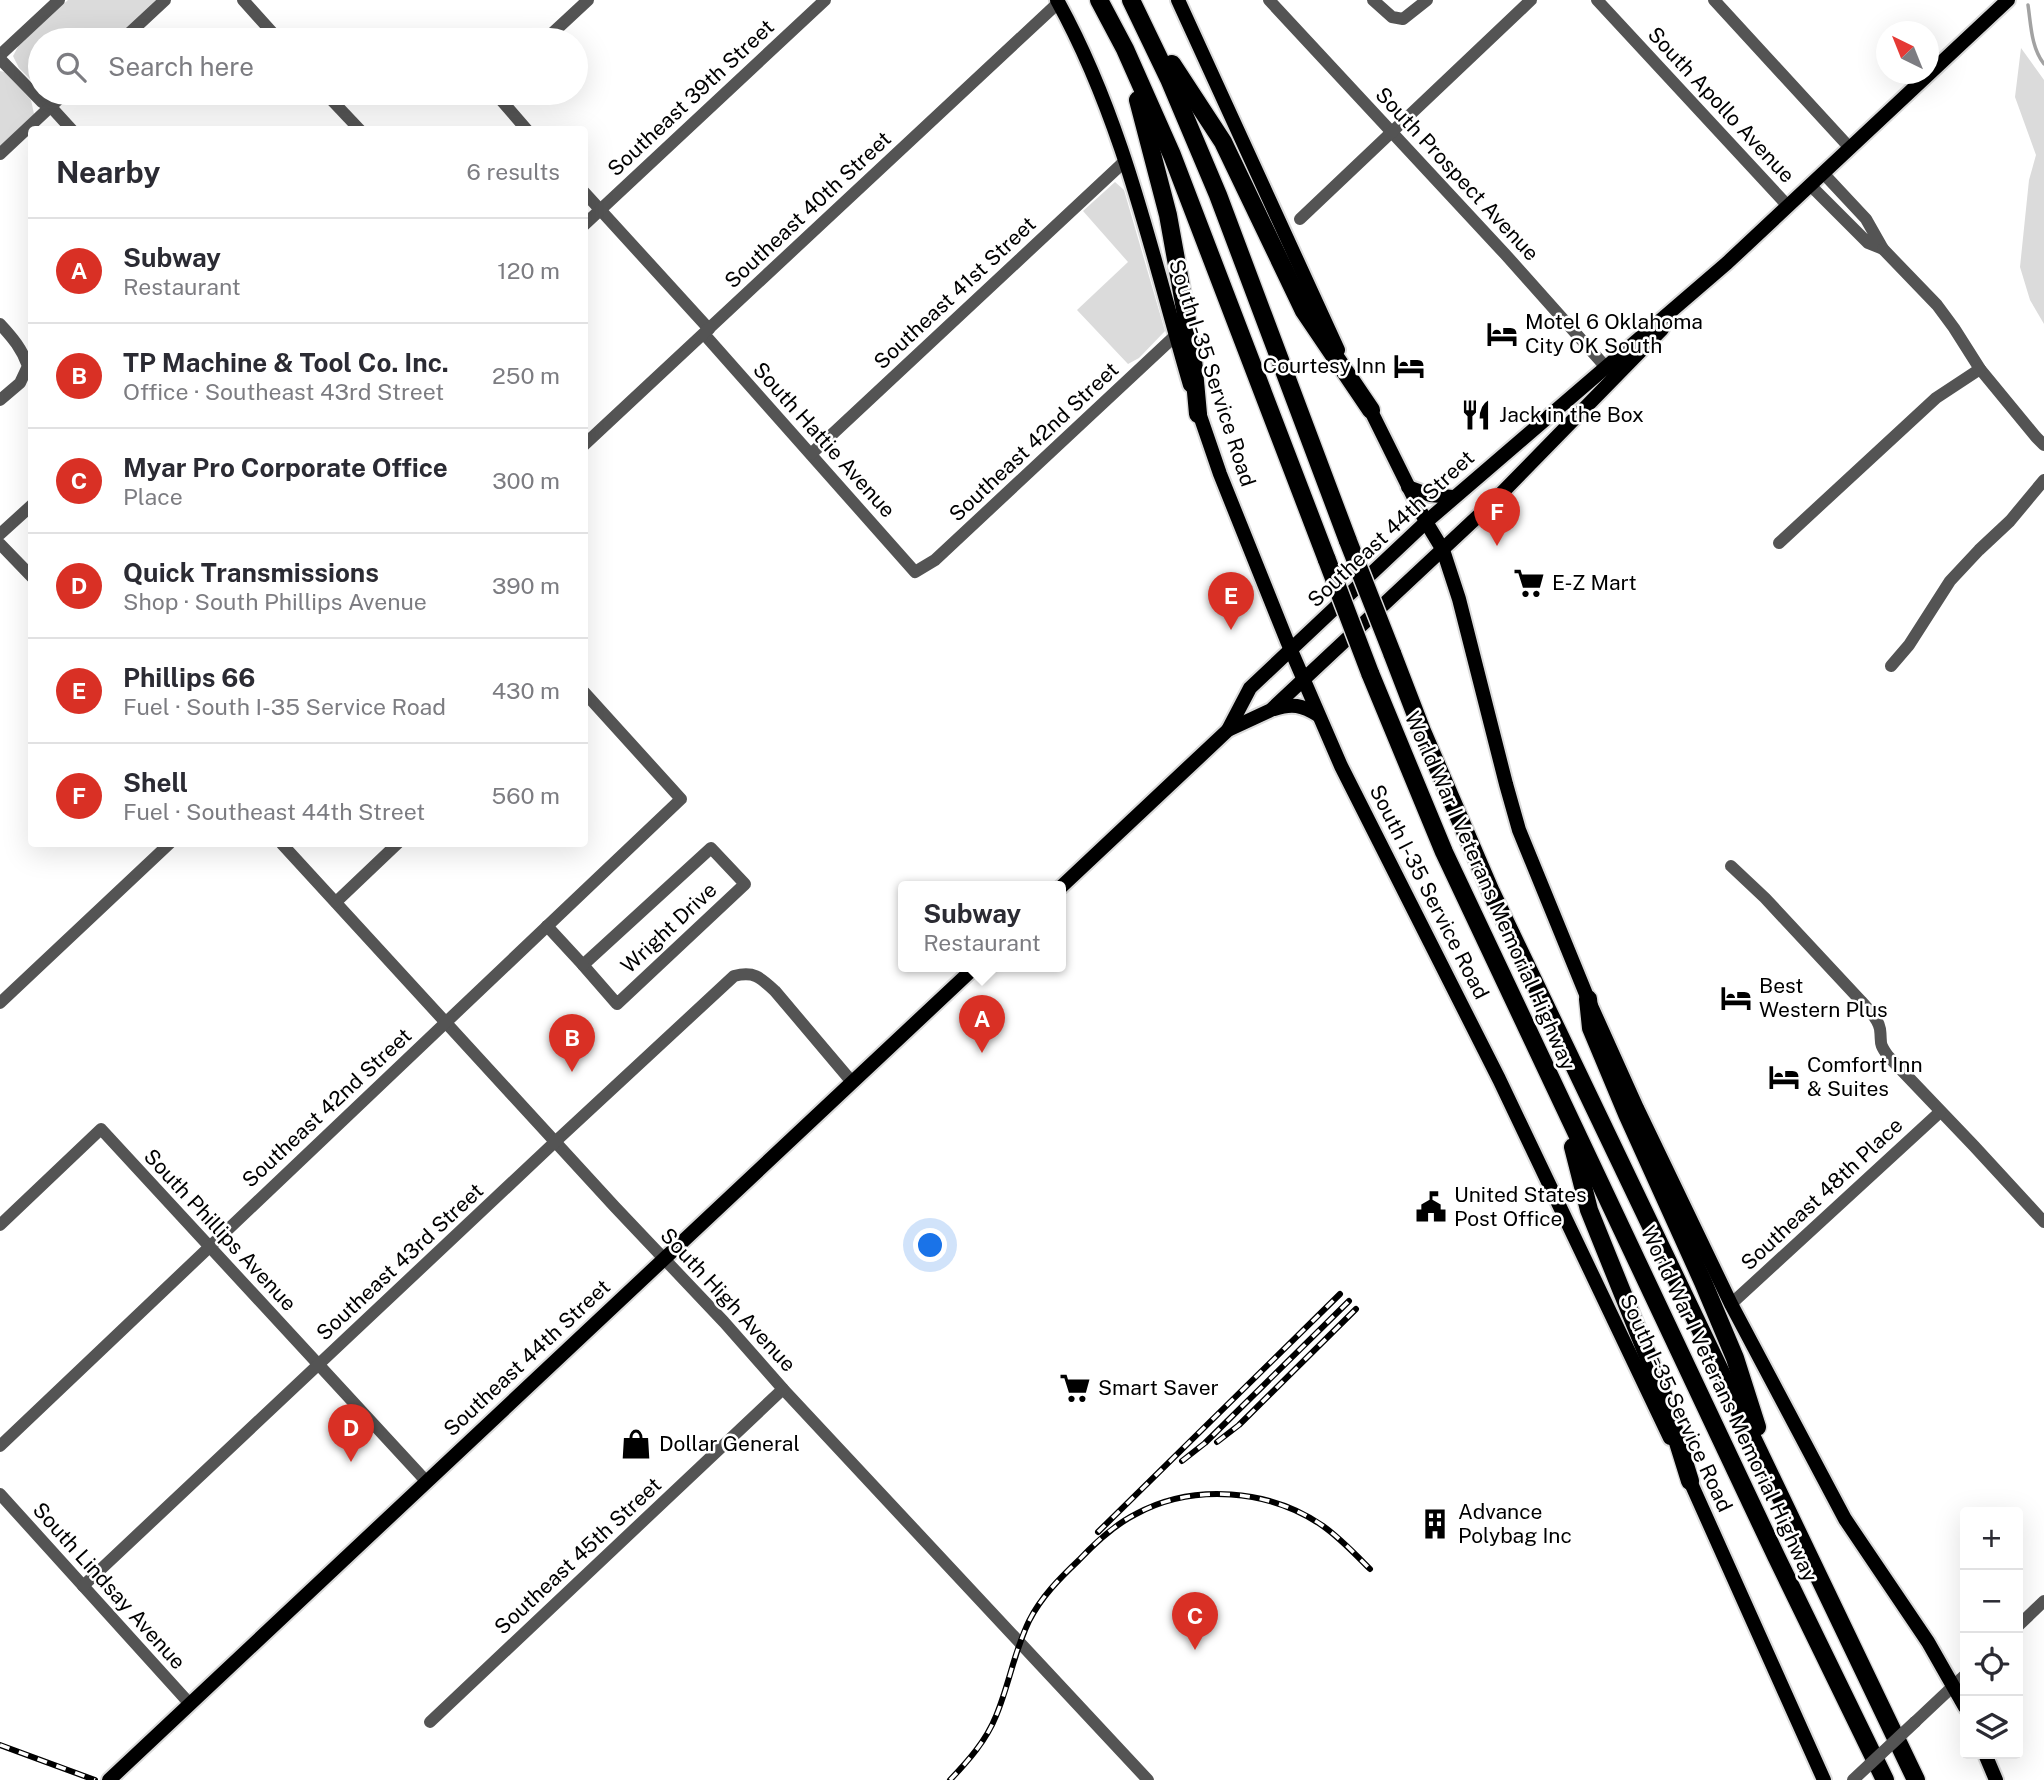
<!DOCTYPE html>
<meta charset="utf-8">
<style>
:root{--surface:#fff;--page:#f2f2f3;--text:#2b2b33;--muted:#7c7c81;--line:#e1e1e2;--accent:#d93025}
body{margin:0;font-family:"Public Sans",sans-serif;background:var(--page);color:var(--text)}
.controls{position:absolute;right:21px;bottom:21px;display:grid;overflow:hidden;border-radius:7px;box-shadow:0 7px 28px #0002}
.controls button{width:63px;height:63px;display:grid;place-items:center;padding:0;border:0;border-bottom:2px solid var(--line);background:var(--surface);color:var(--text);font:35px sans-serif}
.compass{position:absolute;left:1876px;top:21px;width:63px;height:63px;border-radius:50%;background:var(--surface);box-shadow:0 7px 28px #0002;rotate:317deg}
.you{position:absolute;left:931px;top:1246px;width:24px;height:24px;margin:-18px;border:5px solid #fff;border-radius:50%;background:#1a73e8;box-shadow:0 0 0 10px #1a73e833}
.badge{display:grid;place-items:center;width:46px;height:46px;border-radius:50%;background:var(--accent);color:#fff;font-size:23px;font-weight:700}
.pin{position:absolute;translate:-50% -58px;filter:drop-shadow(0 2px 4px #0008)}
.pin::after{content:'';position:absolute;top:37px;width:24px;height:21px;background:inherit;clip-path:polygon(0 0,100% 0,50% 100%)}
.popup{position:absolute;left:898px;top:881px;width:168px;height:91px;box-sizing:border-box;display:grid;place-content:center;border-radius:7px;background:var(--surface);filter:drop-shadow(0 2px 5px #0005);font-size:23px;white-space:nowrap;color:var(--muted)}
.popup b{font-size:26px;color:var(--text)}
.popup::after{content:'';position:absolute;left:50%;top:100%;margin-left:-14px;border:14px solid transparent;border-top-color:var(--surface)}
.list{margin:0;padding:0;list-style:none}
h2{display:flex;justify-content:space-between;align-items:center;height:91px;margin:0;padding:0 28px;font-size:30px}
h2 small{font-size:23px;font-weight:400;color:var(--muted)}
.list li{display:grid;grid-template-columns:46px 1fr auto;gap:21px;align-items:center;box-sizing:border-box;height:105px;padding:0 28px;border-top:2px solid var(--line)}
.list b{display:block;font-size:26px;white-space:nowrap}
.list p{margin:0;font-size:23px;white-space:nowrap;color:var(--muted)}
.list em{font-size:23px;font-style:normal;color:var(--muted)}
.icon{flex:none;width:38px;height:38px;fill:none;stroke:currentColor;stroke-width:2;stroke-linecap:round;stroke-linejoin:round}
.map{position:relative;flex:none;width:2044px;height:1780px;overflow:hidden}
.search{position:absolute;background:var(--surface);box-shadow:0 7px 28px #0002;left:28px;top:28px;width:560px;height:77px;display:flex;align-items:center;gap:18px;box-sizing:border-box;padding:0 24px;border-radius:38px;color:var(--muted);font-size:26px}
.panel{position:absolute;background:var(--surface);box-shadow:0 7px 28px #0002;left:28px;top:126px;width:560px;height:721px;border-radius:7px}
.map>svg:first-child{display:block}
.green{fill:#dbdbdb}
.lines{fill:none;stroke-linecap:round;stroke-linejoin:round}
.stream{stroke:#a2a2a2;stroke-width:3.5}
.major-casing{stroke:#dbdbdb;stroke-width:18}
.highway-casing{stroke:#dbdbdb;stroke-width:21}
.minor{stroke:#545454;stroke-width:12}
.major{stroke:#000;stroke-width:14}
.highway{stroke:#000;stroke-width:18}
.rail-casing{stroke:#000;stroke-width:6}
.rail{stroke:#fff;stroke-width:3.5;stroke-dasharray:10;stroke-linecap:butt}
.highway-bridge-casing{stroke:#dbdbdb;stroke-width:21;stroke-linecap:butt}
.minor-bridge{stroke:#545454;stroke-width:12}
.highway-bridge{stroke:#000;stroke-width:18}
.labels{text-anchor:middle;stroke-width:5;stroke-linejoin:round;paint-order:stroke}
.street-label{font-size:21px;fill:#000;stroke:#fff}
.poi-label{font-size:21px;fill:#000;stroke:#fff;text-anchor:start}
</style>
<div class="map">
<svg width="2044" height="1780" viewBox="0 0 2044 1780">
<rect width="100%" height="100%" fill="#fff"/>
<!-- green -->
<g class="green">
<path d="M68,0h92l-43,40h-77v49l-21,-21 -6,-12 6,-11z"/>
<path d="M2021,48l23,32v244l-14,-24 -10,-33 9,-87 7,-25 -21,-58z"/>
<path d="M0,71l5,1 26,28 3,14 -34,35z"/>
<path d="M1115,182l9,8 41,141 -26,27 -11,6 -51,-54 51,-48 -45,-51z"/>
</g>
<g class="lines">
<!-- stream -->
<path class="stream" d="M2028,5c3,20 3,42 16,59"/>
<!-- major casing -->
<g class="major-casing">
<g id="major">
<path d="M1057,0c66,119 95,255 133,385"/>
<path d="M1178,0l160,350"/>
<path d="M1366,401l60,121 17,28 16,49 47,185 13,46 69,169 49,109 94,196 114,215 83,123 37,65"/>
<path d="M1196,404l24,70 67,167 54,125 158,313 171,359"/>
<path d="M1408,487l22,8 23,2"/>
<path d="M1274,709c18,-6 28,-4 44,6"/>
<path d="M1228,730l22,-42 176,-166 301,-259 281,-263"/>
<path d="M1061,887l167,-157 43,-20 219,-205 172,-176"/>
<path d="M1686,1472l138,308"/>
<path d="M1985,1754l11,26"/>
<path d="M109,1780l866,-813"/>
</g>
</g>
<!-- highway casing -->
<g class="highway-casing">
<g id="highway">
<path d="M1099,0l26,49 47,106 155,405"/>
<path d="M1131,0l38,79 49,116 130,346"/>
<path d="M1172,64l51,78 81,169 67,99"/>
<path d="M1138,100l30,115 24,133 6,66"/>
<path d="M1392,653l30,78 69,161 425,888"/>
<path d="M1370,673l74,179 332,704 109,224"/>
<path d="M1588,999l3,29 36,86 76,168 32,76 22,69"/>
<path d="M1573,1147l16,63 73,181 28,90"/>
</g>
</g>
<!-- minor -->
<g class="minor">
<path d="M243,0l36,40"/>
<path d="M1269,0l236,254 107,120"/>
<path d="M1373,0l19,17 11,2 24,-19"/>
<path d="M1597,0l191,206"/>
<path d="M1714,0l136,148"/>
<path d="M122,40l43,-40"/>
<path d="M545,40l43,-40"/>
<path d="M0,55l59,-55"/>
<path d="M0,59l42,43 9,5 21,23"/>
<path d="M325,93l35,37"/>
<path d="M495,93l32,37"/>
<path d="M0,154l65,-61"/>
<path d="M1810,185l58,58 15,6 -17,-30 -43,-46"/>
<path d="M584,192l125,137"/>
<path d="M1300,219l231,-219"/>
<path d="M584,225l241,-225"/>
<path d="M1883,249l54,56 17,23 26,41 56,68 8,8"/>
<path d="M0,324c13,14 22,25 28,42l-8,17 -20,17"/>
<path d="M704,334l211,238 20,-12 241,-225"/>
<path d="M584,445l474,-442"/>
<path d="M811,454l314,-293"/>
<path d="M0,534l32,-29"/>
<path d="M1779,543l157,-145 44,-29"/>
<path d="M0,544l32,33"/>
<path d="M1891,666l18,-21 41,-64 29,-31 31,-29 34,-41"/>
<path d="M282,844l333,363 109,115 59,67 365,391"/>
<path d="M711,848l34,36 -128,120 -34,-39z"/>
<path d="M1731,866l34,32 96,103c7,8 17,17 19,28 2,15 -2,13 8,27l86,90 70,76"/>
<path d="M336,902l61,-58"/>
<path d="M547,926l36,39"/>
<path d="M0,1003l169,-159"/>
<path d="M0,1225l101,-96 325,352"/>
<path d="M1731,1304l209,-192"/>
<path d="M0,1446l681,-647 -97,-107"/>
<path d="M0,1494l190,210"/>
<path d="M83,1586l473,-445 178,-165c20,-5 26,1 41,15l77,91"/>
<path d="M2018,1626l26,-25"/>
<path d="M430,1722l353,-333"/>
<path d="M1915,1722l50,-47"/>
</g>
<!-- major -->
<use href="#major" class="major"/>
<!-- highway -->
<use href="#highway" class="highway"/>
<!-- rail casing -->
<g class="rail-casing">
<g id="rail">
<path d="M1217,1442l22,-17 117,-116"/>
<path d="M1182,1461l23,-18 144,-142"/>
<path d="M1098,1532l242,-238"/>
<path d="M0,1745l95,35"/>
<path d="M950,1780c18,-19 36,-39 46,-64 13,-31 18,-64 33,-95 12,-24 31,-43 50,-61 17,-18 35,-35 57,-46 57,-31 134,-25 187,12 17,12 32,28 47,43"/>
</g>
</g>
<!-- rail -->
<use href="#rail" class="rail"/>
<!-- highway-bridge casing -->
<g class="highway-bridge-casing">
<g id="highway-bridge">
<path d="M1348,541l44,112"/>
<path d="M1327,560l43,113"/>
</g>
</g>
<!-- minor-bridge -->
<path class="minor-bridge" d="M1853,1780l62,-58"/>
<!-- highway-bridge -->
<use href="#highway-bridge" class="highway-bridge"/>
</g>
<!-- icons -->
<defs>
<g id="hotel-bare" transform="scale(2.415)"><path d="M-6-4.5h1.5V1H6V5H4.5V3h-9V5H-6ZM-4 0a1.8 1.8 0 1 1 3.6 0ZM.5 0V-2.5h3Q6-2.5 6 0Z" fill="#000" stroke="#fff" stroke-width="2.5" paint-order="stroke"/></g>
<g id="restaurant-bare" transform="scale(2.415)"><path d="M-5-6h1v4h1v-4h1v4h1v-4h1v5L-1.5 .5V6h-2V.5L-5-1ZM5-6V6H3V1.5H1.5Q1.5-4 5-6Z" fill="#000" stroke="#fff" stroke-width="2.5" paint-order="stroke"/></g>
<g id="supermarket-bare" transform="scale(2.415)"><path d="M-6-5.5h2.5l.6 2H6L4.5 2H-2.5L-4.4-4H-6ZM-1.5 3.2a1.3 1.3 0 1 0 .1 0ZM3 3.2a1.3 1.3 0 1 0 .1 0Z" fill="#000" stroke="#fff" stroke-width="2.5" paint-order="stroke"/></g>
<g id="civic-bare" transform="scale(2.415)"><path d="M-.6-6.5H3V-4.5H.6V-3L4-1V1h2V6H-6V1h2V-1L-.6-3ZM-1.2 2.5V6h2.4V2.5Z" fill="#000" stroke="#fff" stroke-width="2.5" paint-order="stroke"/></g>
<g id="shop-bare" transform="scale(2.415)"><path d="M-5-2.5h2.3a2.7 3.5 0 0 1 5.4 0H5L5.5 6h-11ZM-1.5-2.5h3a1.5 2.3 0 0 0-3 0Z" fill="#000" stroke="#fff" stroke-width="2.5" paint-order="stroke"/></g>
<g id="building-bare" transform="scale(2.415)"><path d="M-4-6H4V6H1V3H-1V6H-4ZM-2.5-4.3h1.7v1.8h-1.7ZM.8-4.3h1.7v1.8H.8ZM-2.5-1h1.7V.8h-1.7ZM.8-1h1.7V.8H.8Z" fill="#000" stroke="#fff" stroke-width="2.5" paint-order="stroke"/></g>
</defs>
<g fill-rule="evenodd">
<use href="#hotel-bare" x="1502" y="334"/>
<use href="#hotel-bare" x="1409" y="366"/>
<use href="#restaurant-bare" x="1476" y="415"/>
<use href="#supermarket-bare" x="1529" y="583"/>
<use href="#hotel-bare" x="1736" y="998"/>
<use href="#hotel-bare" x="1784" y="1077"/>
<use href="#civic-bare" x="1431" y="1207"/>
<use href="#supermarket-bare" x="1075" y="1388"/>
<use href="#shop-bare" x="636" y="1444"/>
<use href="#building-bare" x="1435" y="1524"/>
</g>
<g class="labels">
<!-- street labels -->
<g class="street-label">
<text transform="translate(691 98) rotate(-43)" y="7">Southeast 39th Street</text>
<text transform="translate(1721 105) rotate(47)" y="7">South Apollo Avenue</text>
<text transform="translate(1457 174) rotate(47)" y="7">South Prospect Avenue</text>
<text transform="translate(808 210) rotate(-43)" y="7">Southeast 40th Street</text>
<text transform="translate(955 293) rotate(-43)" y="7">Southeast 41st Street</text>
<text transform="translate(1212 373) rotate(72)" y="7">South I-35 Service Road</text>
<text transform="translate(824 440) rotate(48)" y="7">South Hattie Avenue</text>
<text transform="translate(1034 442) rotate(-43)" y="7">Southeast 42nd Street</text>
<text transform="translate(1391 529) rotate(-43)" y="7">Southeast 44th Street</text>
<text transform="translate(1490 891) rotate(66)" y="7">World War I Veterans Memorial Highway</text>
<text transform="translate(1429 892) rotate(63)" y="7">South I-35 Service Road</text>
<text transform="translate(669 928) rotate(-43)" y="7">Wright Drive</text>
<text transform="translate(327 1108) rotate(-43)" y="7">Southeast 42nd Street</text>
<text transform="translate(1822 1194) rotate(-43)" y="7">Southeast 48th Place</text>
<text transform="translate(220 1230) rotate(47)" y="7">South Phillips Avenue</text>
<text transform="translate(400 1262) rotate(-43)" y="7">Southeast 43rd Street</text>
<text transform="translate(728 1300) rotate(47)" y="7">South High Avenue</text>
<text transform="translate(527 1358) rotate(-43)" y="7">Southeast 44th Street</text>
<text transform="translate(1676 1403) rotate(65)" y="7">South I-35 Service Road</text>
<text transform="translate(1729 1404) rotate(65)" y="7">World War I Veterans Memorial Highway</text>
<text transform="translate(578 1556) rotate(-43)" y="7">Southeast 45th Street</text>
<text transform="translate(109 1586) rotate(48)" y="7">South Lindsay Avenue</text>
</g>
<!-- poi labels -->
<g class="poi-label">
<text x="1525" y="329">Motel 6 Oklahoma<tspan x="1525" dy="24">City OK South</tspan></text>
<text x="1386" y="373" text-anchor="end">Courtesy Inn</text>
<text x="1499" y="422">Jack in the Box</text>
<text x="1552" y="590">E-Z Mart</text>
<text x="1759" y="993">Best<tspan x="1759" dy="24">Western Plus</tspan></text>
<text x="1807" y="1072">Comfort Inn<tspan x="1807" dy="24">&amp; Suites</tspan></text>
<text x="1454" y="1202">United States<tspan x="1454" dy="24">Post Office</tspan></text>
<text x="1098" y="1395">Smart Saver</text>
<text x="659" y="1451">Dollar General</text>
<text x="1458" y="1519">Advance<tspan x="1458" dy="24">Polybag Inc</tspan></text>
</g>
</g>
</svg>
<div class="controls">
<button>+</button>
<button>−</button>
<button><svg class="icon" aria-label="locate" viewBox="0 0 24 24"><circle cx="12" cy="12" r="6"/><path d="M12 2v4M12 18v4M2 12h4M18 12h4"/></svg></button>
<button><svg class="icon" aria-label="layers" viewBox="0 0 24 24"><path d="M12 4l9 5-9 5-9-5zM3 14l9 5 9-5"/></svg></button>
</div>
<svg class="compass" viewBox="-18 -18 36 36"><path d="M0-13l5 13h-10z" fill="#e53935"/><path d="M0 13l5-13h-10z" fill="#7c7c81"/></svg>
<div class="you"></div>
<div class="pin badge" style="left:982px;top:1053px">A</div>
<div class="popup"><b>Subway</b>Restaurant</div>
<div class="pin badge" style="left:572px;top:1072px">B</div>
<div class="pin badge" style="left:1195px;top:1650px">C</div>
<div class="pin badge" style="left:351px;top:1462px">D</div>
<div class="pin badge" style="left:1231px;top:630px">E</div>
<div class="pin badge" style="left:1497px;top:546px">F</div>
<div class="search"><svg class="icon" aria-label="search" viewBox="0 0 24 24"><circle cx="10" cy="10" r="6"/><path d="M15 15l6 6"/></svg>Search here</div>
<section class="panel">
<h2>Nearby<small>6 results</small></h2>
<ul class="list">
<li><span class="badge">A</span><div><b>Subway</b><p>Restaurant</p></div><em>120 m</em></li>
<li><span class="badge">B</span><div><b>TP Machine &amp; Tool Co. Inc.</b><p>Office · Southeast 43rd Street</p></div><em>250 m</em></li>
<li><span class="badge">C</span><div><b>Myar Pro Corporate Office</b><p>Place</p></div><em>300 m</em></li>
<li><span class="badge">D</span><div><b>Quick Transmissions</b><p>Shop · South Phillips Avenue</p></div><em>390 m</em></li>
<li><span class="badge">E</span><div><b>Phillips 66</b><p>Fuel · South I-35 Service Road</p></div><em>430 m</em></li>
<li><span class="badge">F</span><div><b>Shell</b><p>Fuel · Southeast 44th Street</p></div><em>560 m</em></li>
</ul>
</section>
</div>
